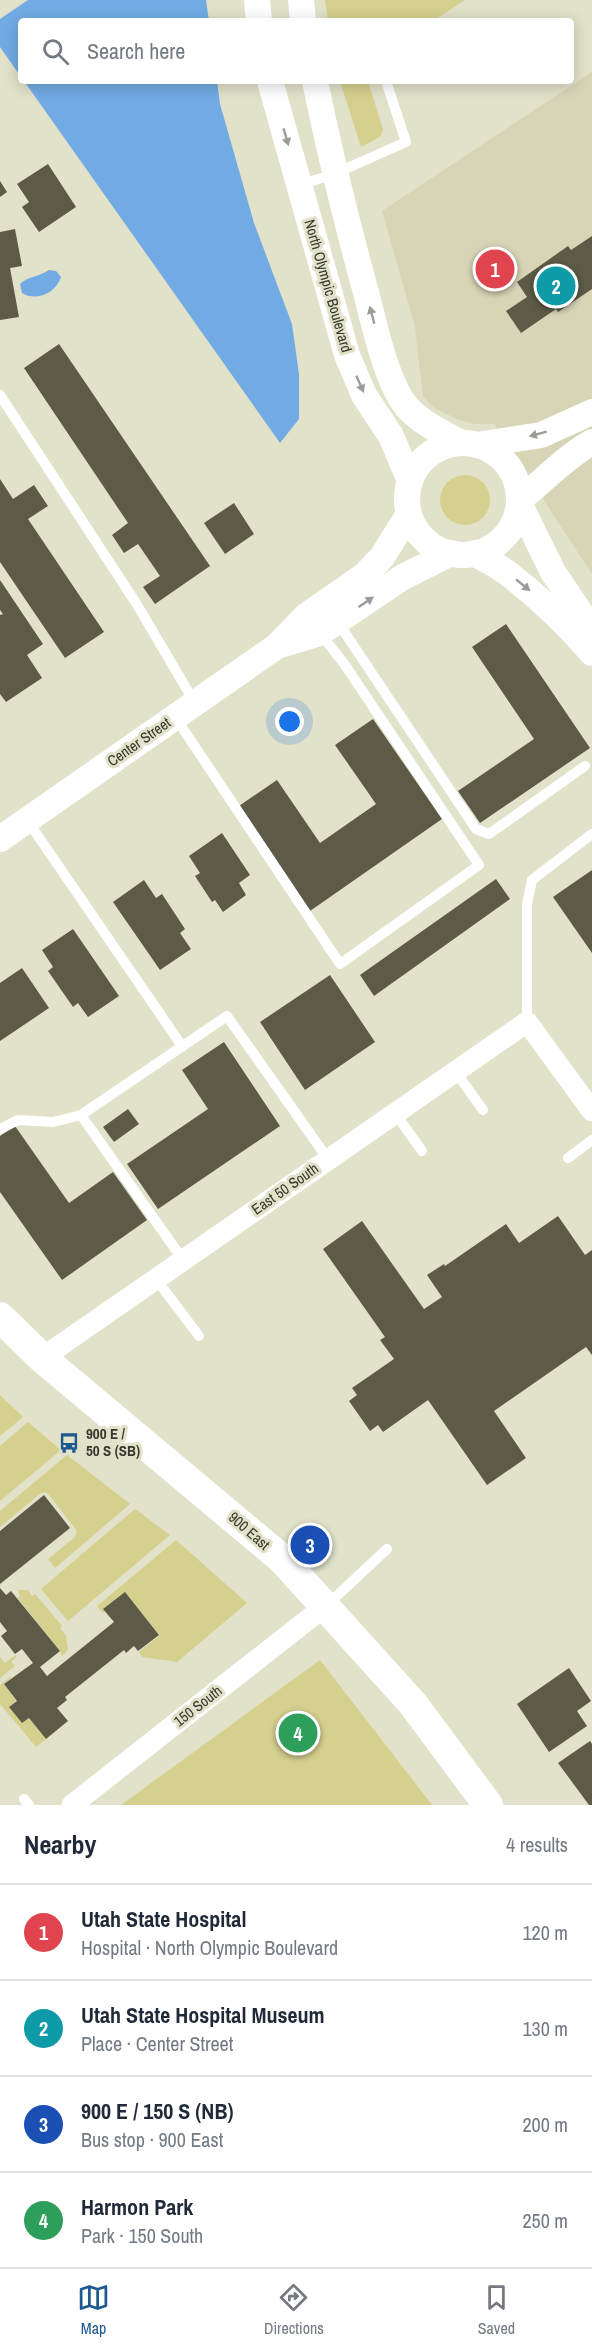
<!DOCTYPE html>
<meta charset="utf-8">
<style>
:root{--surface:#fff;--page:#f6f6f7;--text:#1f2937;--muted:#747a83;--line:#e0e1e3;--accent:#1c5990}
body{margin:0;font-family:"Archivo Narrow",sans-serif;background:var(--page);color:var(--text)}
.you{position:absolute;left:290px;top:722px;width:21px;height:21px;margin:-15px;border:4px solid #fff;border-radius:50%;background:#1a73e8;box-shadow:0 0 0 9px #1a73e833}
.badge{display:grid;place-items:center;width:39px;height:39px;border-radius:50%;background:var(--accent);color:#fff;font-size:20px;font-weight:700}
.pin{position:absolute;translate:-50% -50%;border:3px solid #fff;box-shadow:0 2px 6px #0006}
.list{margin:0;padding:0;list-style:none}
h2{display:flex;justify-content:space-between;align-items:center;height:78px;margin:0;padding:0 24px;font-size:26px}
h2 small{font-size:20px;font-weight:400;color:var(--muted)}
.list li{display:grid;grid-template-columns:39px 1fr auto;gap:18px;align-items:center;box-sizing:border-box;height:96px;padding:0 24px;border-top:2px solid var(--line)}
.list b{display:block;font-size:22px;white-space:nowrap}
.list p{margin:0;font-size:20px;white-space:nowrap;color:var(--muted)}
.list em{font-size:20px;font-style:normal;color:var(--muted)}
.icon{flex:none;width:33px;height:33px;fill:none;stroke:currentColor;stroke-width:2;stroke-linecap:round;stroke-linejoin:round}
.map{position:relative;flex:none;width:592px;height:1805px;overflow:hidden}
.search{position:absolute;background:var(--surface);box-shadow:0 3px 15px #0003;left:18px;right:18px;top:18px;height:66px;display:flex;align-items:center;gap:15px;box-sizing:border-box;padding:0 21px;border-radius:6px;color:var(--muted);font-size:22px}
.sheet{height:462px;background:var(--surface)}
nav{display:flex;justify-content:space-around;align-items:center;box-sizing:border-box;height:84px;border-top:2px solid var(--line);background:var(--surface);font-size:16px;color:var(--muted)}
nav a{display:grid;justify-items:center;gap:3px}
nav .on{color:var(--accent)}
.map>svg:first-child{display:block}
.built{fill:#d7d5b6}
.green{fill:#d6d08f}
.water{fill:#72abe4}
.building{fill:#5d5b47}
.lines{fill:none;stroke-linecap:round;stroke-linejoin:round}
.service{stroke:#fff;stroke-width:10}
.minor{stroke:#fff;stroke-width:21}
.tertiary{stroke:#fff;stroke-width:26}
.secondary{stroke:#fff;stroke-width:30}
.oneway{fill:#9c9b96}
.labels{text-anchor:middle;stroke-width:6;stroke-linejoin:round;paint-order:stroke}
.street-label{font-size:15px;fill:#38372e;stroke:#e2e1c9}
.poi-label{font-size:15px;font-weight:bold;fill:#38372e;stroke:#e2e1c9;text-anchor:start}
</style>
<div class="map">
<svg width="592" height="1805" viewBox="0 0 592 1805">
<rect width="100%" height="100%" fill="#e2e1c9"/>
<!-- built -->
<path class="built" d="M592,72v502l-98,-150h-19l-16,-4 -26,-13 -10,-11 -8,-69 -33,-116z"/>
<!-- green -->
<g class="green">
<path d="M325,0h140l-32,21h-105z"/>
<path d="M340,81h28l15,49 -3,7 -19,10z"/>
<circle cx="465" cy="500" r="25"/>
<path d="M0,1395l23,22 -23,19z"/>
<path d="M28,1422l33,28 -61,51v-55z"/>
<path d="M67,1455l63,49 -75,64 -7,-9 27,-22 2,-6 -28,-36 -3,-3 -5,1 -41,34v-16z"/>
<path d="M135,1509l35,26 -102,86 -27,-32z"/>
<path d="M176,1540l71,63 -70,59 -35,-5 -3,-5 21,-17 -35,-42 -22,16 2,3 -2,1 -6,-7z"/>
<path d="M18,1590h10l4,6 3,-2 27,32 -2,2 6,8 2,14 -6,6 -2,-5 -42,-53 2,-2z"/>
<path d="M16,1655l1,1 -6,6 4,4 -15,12v-21l5,6z"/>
<path d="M320,1660l112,145h-311z"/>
<path d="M10,1677l1,1 -7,6 12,17 -7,6 13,16 7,-5 17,21 -10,8 -36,-43v-19z"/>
</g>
<!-- water -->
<g class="water">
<path d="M28,0h178l3,21h-188v56l-21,-30v-28z"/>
<path d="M24,81h193l3,23 34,119 38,101 7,50v45l-19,24z"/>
<path d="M49,270l7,1 5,6c-5,16 -25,25 -39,16l-2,-9c8,-8 19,-7 29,-14z"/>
</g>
<!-- building -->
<g class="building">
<path d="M48,164l28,43 -37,25 -17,-25 7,-5 -12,-18z"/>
<path d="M0,181l7,11 -7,5z"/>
<path d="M15,229l7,37 -12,2 9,49 -19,3v-88z"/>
<path d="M592,236v53l-34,23 -2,-3 -35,24 -15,-22 21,-14 -10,-15 51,-36 3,4z"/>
<path d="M59,344l151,222 -55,38 -12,-17 17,-11 -22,-32 -14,9 -12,-18 16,-12 -104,-155z"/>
<path d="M0,479l13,20 21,-14 14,21 -20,13 76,113 -39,26 -65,-96z"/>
<path d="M234,503l20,31 -29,20 -21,-31z"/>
<path d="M0,580l43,64 -16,11 15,23 -36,24 -6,-8v-79l3,-1 -3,-4z"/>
<path d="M506,624l84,124 -110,75 -22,-32 76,-52 -62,-92z"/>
<path d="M373,719l69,100 -132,92 -71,-105 38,-26 43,63 56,-39 -41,-59z"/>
<path d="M222,833l28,42 -11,8 7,12 -23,17 -8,-12 -3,2 -17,-26 5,-3 -11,-17z"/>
<path d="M592,870v83l-39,-56z"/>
<path d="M496,879l14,20 -136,97 -14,-21z"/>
<path d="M144,880l12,18 6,-4 23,35 -5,4 11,16 -31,21 -47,-68z"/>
<path d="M73,929l46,67 -31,21 -10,-14 -5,4 -25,-36 5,-4 -11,-17z"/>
<path d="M22,968l27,40 -49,33v-58z"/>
<path d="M330,975l45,67 -70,48 -45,-68z"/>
<path d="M224,1042l56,84 -122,83 -31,-45 81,-55 -26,-39z"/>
<path d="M128,1109l11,15 -25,18 -11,-15z"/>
<path d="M15,1126l54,77 44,-31 34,48 -85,60 -62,-88v-56z"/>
<path d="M558,1216l27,39 7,-5v105l-6,-8 -92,64 32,47 -39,27 -59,-85 -45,32 -5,-7 -8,6 -21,-30 8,-6 -5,-7 42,-29 -14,-19 5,-3 -62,-88 39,-28 62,88 18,-12 -15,-22 17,-11 1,2 61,-42 13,19z"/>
<path d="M44,1495l26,33 -70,56v-53z"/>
<path d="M0,1588l6,7 5,-4 49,60 -20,16 7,9 67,-54 -11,-13 22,-17 34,43 -21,16 -4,-5 -8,7 -2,-3 -59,47 2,3 -10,8 11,13 -22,18 -17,-21 -7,5 -13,-16 8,-6 -13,-17 29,-21 -11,-14 -7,5 -14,-18 6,-5 -7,-9z"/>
<path d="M569,1668l22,33 -14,10 10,15 -38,26 -32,-48z"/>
<path d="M590,1741l2,3v61h-3l-31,-42z"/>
</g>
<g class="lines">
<!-- service -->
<g class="service">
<path d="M300,185l34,-11 72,-32 -20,-61"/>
<path d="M0,395l136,208 59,100"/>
<path d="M337,621l139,208 13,5 96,-68"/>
<path d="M175,717l165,247 139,-99 -134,-200 -25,-32"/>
<path d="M27,820l155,226"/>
<path d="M527,1022v-118l5,-24 60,-46"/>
<path d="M455,1071l28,39"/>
<path d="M395,1113l27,38"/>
<path d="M0,1129l18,-9 35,2 28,-7"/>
<path d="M568,1158l24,-18"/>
<path d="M183,1260l-102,-145 146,-99 101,143"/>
<path d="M156,1279l43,57"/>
<path d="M326,1606l61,-57"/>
<path d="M24,1799l5,6"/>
</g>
<!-- minor -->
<g class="minor">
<path d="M42,1358l485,-336 65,89"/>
<path d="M72,1805l252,-198"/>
</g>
<!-- tertiary -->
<g class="tertiary">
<path d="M257,0l2,21"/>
<path d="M301,0l2,21"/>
<path d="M270,81l77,274 17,40 27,41 19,45"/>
<path d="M315,81c15,74 33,146 53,219 7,29 20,85 39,107 14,16 36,26 54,36"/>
<circle cx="463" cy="499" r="56"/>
<path d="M477,445l64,-10 51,-23"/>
<path d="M519,500c25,-19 45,-42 73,-58"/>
<path d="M519,503l34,69 39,58"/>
<path d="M474,553c12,7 25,13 36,22 30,23 57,49 82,78"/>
<path d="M280,645l40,-12 83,-56 48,-24"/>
<path d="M0,839l277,-193 29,-30 59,-41 17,-18 27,-43"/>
</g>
<!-- secondary -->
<path class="secondary" d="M0,1317l42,41 240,201 131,145 75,101"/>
</g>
<!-- one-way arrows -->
<defs><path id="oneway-solid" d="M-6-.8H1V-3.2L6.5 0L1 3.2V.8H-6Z" transform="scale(1.5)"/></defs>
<g class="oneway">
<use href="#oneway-solid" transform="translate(286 137) rotate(74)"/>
<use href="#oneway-solid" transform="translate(372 315) rotate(-105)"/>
<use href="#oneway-solid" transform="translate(360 384) rotate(66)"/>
<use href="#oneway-solid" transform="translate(538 434) rotate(165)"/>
<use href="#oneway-solid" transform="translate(523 585) rotate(39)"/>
<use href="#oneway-solid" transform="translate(366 602) rotate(-34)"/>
</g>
<!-- icons -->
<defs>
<g id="bus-bare" transform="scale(1.62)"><path d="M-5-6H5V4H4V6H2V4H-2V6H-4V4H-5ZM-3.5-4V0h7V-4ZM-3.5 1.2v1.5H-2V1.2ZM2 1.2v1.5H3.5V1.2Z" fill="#1c5990" stroke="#e2e1c9" stroke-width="2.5" paint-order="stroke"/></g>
</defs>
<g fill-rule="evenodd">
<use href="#bus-bare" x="69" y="1443"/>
</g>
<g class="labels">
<!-- street labels -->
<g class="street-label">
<text transform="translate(328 286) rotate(74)" y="5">North Olympic Boulevard</text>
<text transform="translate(139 742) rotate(-35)" y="5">Center Street</text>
<text transform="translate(285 1189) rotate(-35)" y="5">East 50 South</text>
<text transform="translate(249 1531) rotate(41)" y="5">900 East</text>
<text transform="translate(198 1706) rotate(-38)" y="5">150 South</text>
</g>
<!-- poi labels -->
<g class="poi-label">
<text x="86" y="1439">900 E /<tspan x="86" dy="17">50 S (SB)</tspan></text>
</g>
</g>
</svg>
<div class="you"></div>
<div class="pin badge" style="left:495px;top:269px;background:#e0444e">1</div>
<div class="pin badge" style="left:556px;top:286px;background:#0f9aa8">2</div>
<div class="pin badge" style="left:310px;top:1545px;background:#1a4fb4">3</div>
<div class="pin badge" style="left:298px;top:1733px;background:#2e9e5b">4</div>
<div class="search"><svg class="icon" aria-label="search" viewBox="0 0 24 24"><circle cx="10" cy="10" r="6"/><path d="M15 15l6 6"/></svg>Search here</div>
</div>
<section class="sheet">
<h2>Nearby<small>4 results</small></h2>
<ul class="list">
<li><span class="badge" style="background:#e0444e">1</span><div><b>Utah State Hospital</b><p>Hospital · North Olympic Boulevard</p></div><em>120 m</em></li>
<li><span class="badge" style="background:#0f9aa8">2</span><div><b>Utah State Hospital Museum</b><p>Place · Center Street</p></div><em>130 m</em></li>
<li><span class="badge" style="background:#1a4fb4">3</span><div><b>900 E / 150 S (NB)</b><p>Bus stop · 900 East</p></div><em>200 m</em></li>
<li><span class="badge" style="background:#2e9e5b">4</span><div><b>Harmon Park</b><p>Park · 150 South</p></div><em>250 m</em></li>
</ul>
</section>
<nav>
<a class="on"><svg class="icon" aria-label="map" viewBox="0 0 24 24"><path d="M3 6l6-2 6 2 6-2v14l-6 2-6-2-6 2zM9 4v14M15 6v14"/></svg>Map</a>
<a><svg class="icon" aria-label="directions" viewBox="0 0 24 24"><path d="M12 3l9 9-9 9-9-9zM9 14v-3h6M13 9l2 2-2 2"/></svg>Directions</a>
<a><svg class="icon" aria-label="saved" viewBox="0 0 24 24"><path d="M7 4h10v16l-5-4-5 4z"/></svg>Saved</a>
</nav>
